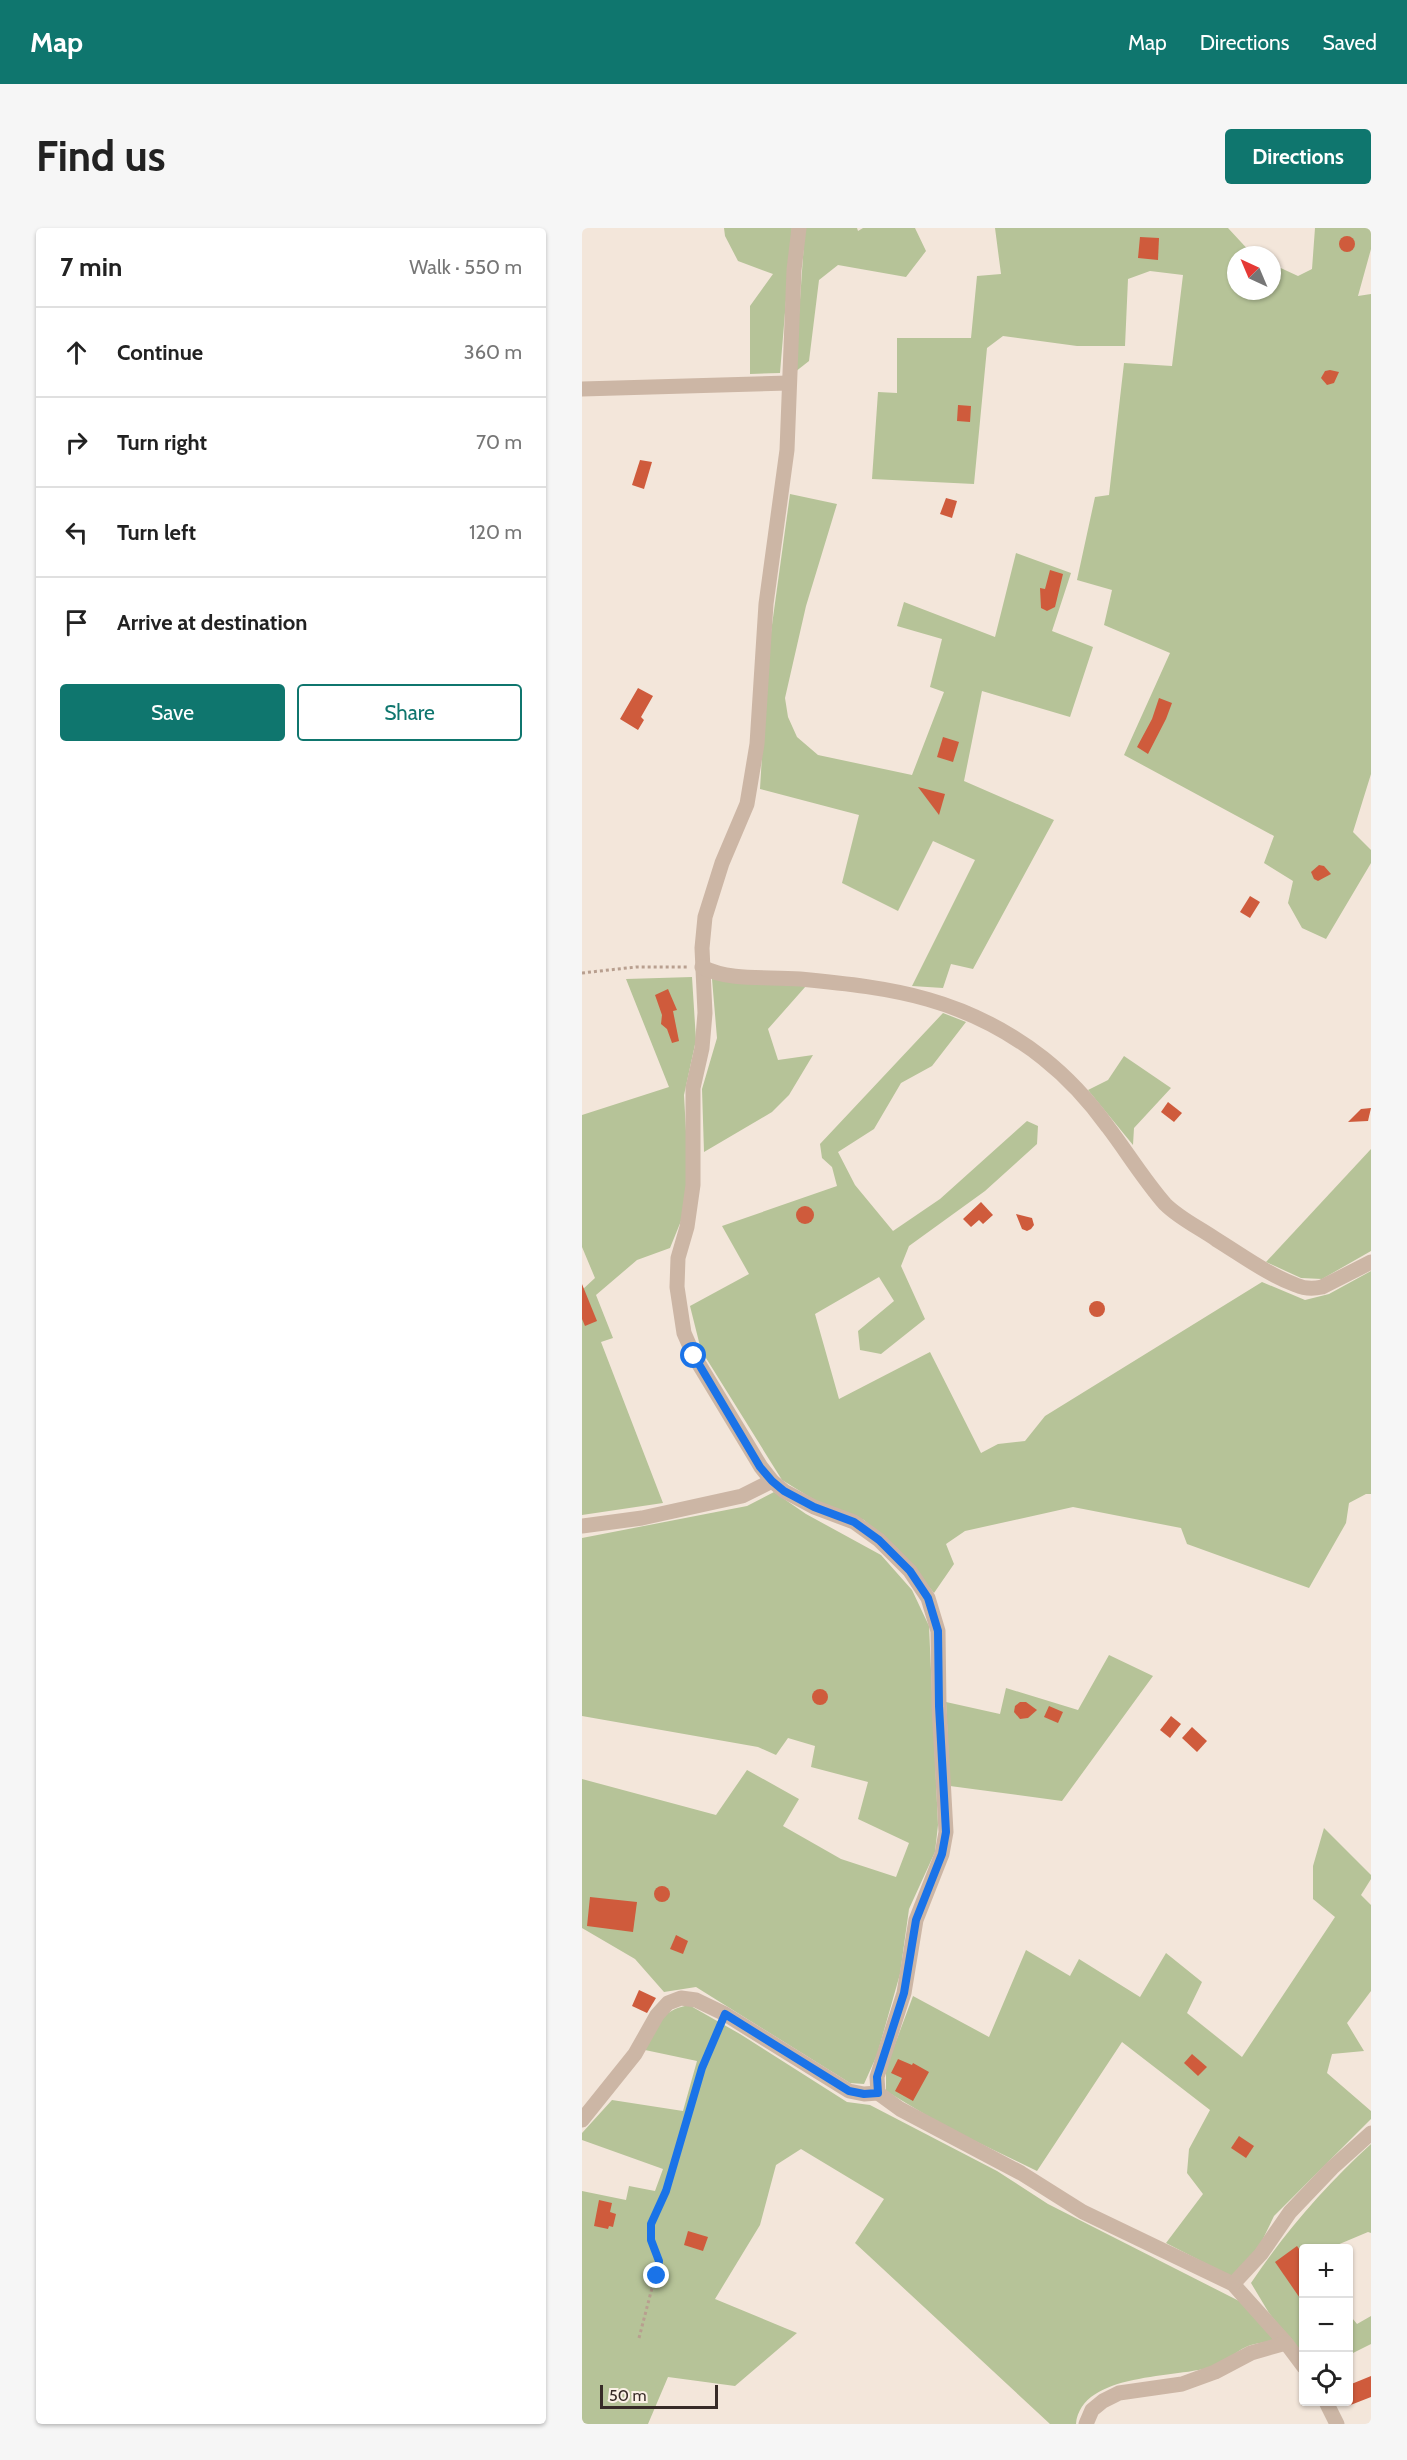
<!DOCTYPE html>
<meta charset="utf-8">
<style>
:root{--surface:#fff;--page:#f6f6f6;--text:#222;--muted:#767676;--line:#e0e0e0;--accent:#0f766e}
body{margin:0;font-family:Cabin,sans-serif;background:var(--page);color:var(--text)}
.controls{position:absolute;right:18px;bottom:18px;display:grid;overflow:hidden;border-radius:6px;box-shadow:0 2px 4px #0004}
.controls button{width:54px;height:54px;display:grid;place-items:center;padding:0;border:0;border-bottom:2px solid var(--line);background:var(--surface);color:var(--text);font:30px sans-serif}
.compass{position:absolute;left:645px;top:18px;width:54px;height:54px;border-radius:50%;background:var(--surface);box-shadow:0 2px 4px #0004;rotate:316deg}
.scale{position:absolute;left:18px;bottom:15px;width:118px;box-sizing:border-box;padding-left:6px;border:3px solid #372b27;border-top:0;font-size:16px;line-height:21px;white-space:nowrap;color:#372b27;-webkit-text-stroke:4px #fbf1e6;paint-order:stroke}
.stop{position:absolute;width:18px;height:18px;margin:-14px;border:4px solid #1a73e8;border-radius:50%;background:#fff}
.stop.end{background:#1a73e8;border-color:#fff;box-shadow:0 2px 6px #0008}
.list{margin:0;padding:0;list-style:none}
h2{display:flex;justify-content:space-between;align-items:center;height:78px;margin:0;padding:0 24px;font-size:26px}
h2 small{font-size:20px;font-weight:400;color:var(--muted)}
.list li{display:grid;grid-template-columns:39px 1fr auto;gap:18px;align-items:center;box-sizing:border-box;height:90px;padding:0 24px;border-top:2px solid var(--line)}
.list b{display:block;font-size:22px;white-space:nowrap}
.list em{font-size:20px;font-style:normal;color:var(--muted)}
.actions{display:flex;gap:12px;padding:18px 24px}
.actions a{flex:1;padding:14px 0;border:2px solid var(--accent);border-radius:6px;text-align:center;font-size:21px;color:var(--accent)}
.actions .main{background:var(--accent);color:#fff}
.icon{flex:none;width:33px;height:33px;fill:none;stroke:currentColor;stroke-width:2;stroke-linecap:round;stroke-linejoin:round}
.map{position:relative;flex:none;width:789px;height:2196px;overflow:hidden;border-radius:6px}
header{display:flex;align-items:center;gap:36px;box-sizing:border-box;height:84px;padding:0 30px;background:var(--accent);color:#fff}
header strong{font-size:28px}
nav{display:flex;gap:33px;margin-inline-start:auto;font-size:21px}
.intro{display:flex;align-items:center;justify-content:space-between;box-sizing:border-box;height:144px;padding:0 36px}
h1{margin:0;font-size:42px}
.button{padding:15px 27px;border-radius:6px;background:var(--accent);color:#fff;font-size:21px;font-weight:700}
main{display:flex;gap:36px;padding:0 36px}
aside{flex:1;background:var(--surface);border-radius:6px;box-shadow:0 2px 4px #0004}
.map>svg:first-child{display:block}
.green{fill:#b6c398}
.building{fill:#cf5b3c}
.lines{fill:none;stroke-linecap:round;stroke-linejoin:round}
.path{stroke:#b89f8f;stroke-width:3;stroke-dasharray:3 3;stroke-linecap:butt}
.minor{stroke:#ccb6a5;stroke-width:15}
.route{stroke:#1a73e8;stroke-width:8}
</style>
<header>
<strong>Map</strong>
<nav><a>Map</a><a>Directions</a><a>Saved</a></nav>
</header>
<div class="intro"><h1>Find us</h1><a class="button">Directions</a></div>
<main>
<aside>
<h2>7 min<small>Walk · 550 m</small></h2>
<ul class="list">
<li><svg class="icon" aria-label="ahead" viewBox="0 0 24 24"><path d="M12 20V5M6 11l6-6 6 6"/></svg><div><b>Continue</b></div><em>360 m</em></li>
<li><svg class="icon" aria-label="right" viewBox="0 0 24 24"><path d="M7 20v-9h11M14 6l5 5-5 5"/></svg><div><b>Turn right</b></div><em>70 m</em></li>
<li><svg class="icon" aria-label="left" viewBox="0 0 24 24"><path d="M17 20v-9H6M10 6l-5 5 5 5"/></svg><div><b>Turn left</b></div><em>120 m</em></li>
<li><svg class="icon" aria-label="arrive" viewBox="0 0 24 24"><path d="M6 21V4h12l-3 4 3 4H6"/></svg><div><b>Arrive at destination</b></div></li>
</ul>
<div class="actions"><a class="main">Save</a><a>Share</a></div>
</aside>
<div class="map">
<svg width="789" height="2196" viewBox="0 0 789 2196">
<rect width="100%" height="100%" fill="#f3e6da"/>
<!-- green -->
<g class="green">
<path d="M142,0h68l-12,145 -30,1v-68l23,-32 -35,-13 -13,-25z"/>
<path d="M223,0h52l1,3 5,-3h52l11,23 -20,26 -68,-12 -19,15 -10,81 -14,11z"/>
<path d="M413,0h233l25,27h-17v36h36v-27l26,12 14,-7 3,-41h56v21l-13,47 13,-2v480l-18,58 18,18v13l-45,76 -24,-11 -14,-25 5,-22 -29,-18 10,-27 -150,-81 46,-102 -66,-28 8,-35 -35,-10 18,-83 14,-2 15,-132 48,3 11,-91 -33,-4 -22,8 -3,67h-48l-74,-10 -16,12 -13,136 -102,-5 6,-87 19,1v-55h74l6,-62 24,-2z"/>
<path d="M208,266l47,10 -31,102 -21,92 3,19 9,20 21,18 94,20 32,-83 -14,-5 12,-48 -45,-13 7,-24 91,35 21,-84 55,20 -19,58 41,16 -23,70 -88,-26 -18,90 90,39 -81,149 -22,-5 -8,24 -31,-2 63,-126 -42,-19 -35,70 -56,-28 17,-68 -99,-26 8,-135z"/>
<path d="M110,749l4,63 -12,55 4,72 -5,49 -13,32 -33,12 -41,35 17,43 -12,4 62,161 -81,12v-225l13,-12 -13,-31v-132l87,-28 -43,-108z"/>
<path d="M130,751l94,7 -38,43 10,31 35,-5 -24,40 -17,17 -68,40 -2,-63 15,-51z"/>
<path d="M361,785l23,9 -34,44 -31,17 -27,46 -36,23 17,33 38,46 47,-32 87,-78 11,5 -1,18 -52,47 -76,55 -8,20 24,53 -44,35 -21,-4 -2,-19 36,-30 -15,-24 -64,37 24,85 91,-47 51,101 17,-9 27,-3 20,-25 217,-134 43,18 24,-6 42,-23v223h-5l-17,9 -3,20 -37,65 -122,-44 -6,-16 -108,-21 -108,24 -19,13 8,20 -20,29 -36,-44 -34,-29 -48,-19 -34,-21 -81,-130 -11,-44 59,-32 -27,-48 115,-40 -5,-19 -10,-9 -2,-14z"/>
<path d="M542,828l47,32 -37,40 -1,17 -45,-55 20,-10z"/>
<path d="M789,921v102l-49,28 -21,-1 -35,-16z"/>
<path d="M192,1264l32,22 75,41 31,35 17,36 9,199 -3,27 -26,57 -9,65 -23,81 -13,29 -14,-1 -154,-96 -32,5 -29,-33 -53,-31v-149l134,36 31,-45 52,29 -16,27 58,33 55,18 13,-34 -51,-24 10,-37 -57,-15 4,-21 -27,-8 -12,17 -18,-8 -176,-31v-178l165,-32z"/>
<path d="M527,1427l44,21 -91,125 -112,-15 -4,-84 54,12 6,-26 72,22z"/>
<path d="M742,1600l47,47v4l-10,16 10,10v86l-24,32 17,28 -32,3 -5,19 44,38v8l-97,97 -14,29 -28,32 -66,-34 37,-49 -16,-21 2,-24 21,-39 -88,-68 -85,129 -91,-44 -60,-36v-23l27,-72 76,41 37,-87 44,26 9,-17 61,38 26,-44 36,29 -15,31 55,44 93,-140 -22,-18v-33z"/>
<path d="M107,1777l51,29 107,68 23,3 127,66 51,33 197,100 33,36c-10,2 -23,3 -32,7 -11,5 -20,15 -31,19 -38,13 -133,5 -139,58h-26l-195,-181 29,-44 -83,-50 -25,16 -16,60 -45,74 82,34 -62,53 -67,-9 -20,47h-66v-233l44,9 3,-14 26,5 8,-22 -81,-29v-7l30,-33 71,11 14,-50 -52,-11c13,-25 14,-39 44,-45z"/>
<path d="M789,1916v89l-3,-1 -38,16h-26l-1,108 -34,-43 -18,-30c34,-51 75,-98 120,-139z"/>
<path d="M766,2085l9,11 14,-8v28l-22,11z"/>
</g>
<!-- building -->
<g class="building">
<circle cx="765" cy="16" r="8"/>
<path d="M558,9l19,1 -1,22 -20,-2z"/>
<path d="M748,142l9,2 -5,11 -7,2 -6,-7 4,-7z"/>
<path d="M376,177l13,1 -1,16 -13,-1z"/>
<path d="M58,232l12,2 -8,27 -12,-4z"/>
<path d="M364,270l11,3 -5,17 -12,-4z"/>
<path d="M468,342l13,4 -8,33 -8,4 -6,-3 -1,-20 5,1z"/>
<path d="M56,460l15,8 -12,21 3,3 -6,10 -18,-11z"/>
<path d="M577,470l13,5 -6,16 -18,35 -11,-7 15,-28z"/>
<path d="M361,509l16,5 -6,20 -16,-5z"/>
<path d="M336,559l27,7 -6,21z"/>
<path d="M737,637l5,1 7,8 -13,7 -4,-2 -3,-7z"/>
<path d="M668,668l10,6 -10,16 -10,-6z"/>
<path d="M86,761l9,21 -4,1 6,30 -7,2 -5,-14 -6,-5 1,-9 -7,-20z"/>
<path d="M586,874l14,11 -8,9 -13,-10z"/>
<path d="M789,880l-3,13 -20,1 13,-13z"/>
<path d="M399,974l12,13 -10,9 -4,-4 -8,7 -8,-8z"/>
<circle cx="223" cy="987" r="9"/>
<path d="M434,986l16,4 2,7 -3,4 -4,2 -5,-2z"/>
<path d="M0,1056l15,37 -12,5 -3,-7z"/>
<circle cx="515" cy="1081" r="8"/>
<circle cx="238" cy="1469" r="8"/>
<path d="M438,1474h6l11,8 -9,8 -8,1 -6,-7 1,-6z"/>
<path d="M467,1478l14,6 -5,11 -14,-6z"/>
<path d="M589,1488l10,8 -11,14 -10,-8z"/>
<path d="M610,1499l15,14 -10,11 -15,-14z"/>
<circle cx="80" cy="1666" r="8"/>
<path d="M8,1669l47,5 -4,30 -46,-6z"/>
<path d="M94,1707l12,6 -5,13 -13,-5z"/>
<path d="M57,1762l17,8 -9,15 -15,-7z"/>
<path d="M610,1826l15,13 -9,9 -14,-13z"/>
<path d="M316,1831l14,6 1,-2 16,9 -16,29 -18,-10 7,-13 -11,-5z"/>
<path d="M657,1908l15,10 -8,12 -15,-10z"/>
<path d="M17,1972l13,3 -2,9 6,2 -3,13 -4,-1 -1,3 -14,-3z"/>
<path d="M106,2003l20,6 -5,14 -19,-6z"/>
<path d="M715,2018l7,10v48l-29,-42z"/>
<path d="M789,2148v21l-23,9 1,-21z"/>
</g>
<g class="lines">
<!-- path -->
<g class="path">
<path d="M0,745l54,-6h52"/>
<path d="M57,2110l20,-77 -8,-21v-16l15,-33 36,-123 17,-41"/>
</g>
<!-- minor -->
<g class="minor">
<path d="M217,0l-5,42 -7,180 -21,154 -9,140 -10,60 -25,59 -17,54 -3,31 3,65 -3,35 -9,40v97l-6,42 -9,31 -1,29 7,46 10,23 67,111 11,14 12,10 30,16 40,15 25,18 31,31 18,27 10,33 1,75 7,126 -4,22 -26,66 -12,73 -27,84 1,16 22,16 121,64 62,39 150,72 53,59 18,24"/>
<path d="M0,161l207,-6"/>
<path d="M120,739c29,15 67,9 98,12 94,9 166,19 243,79 24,19 47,44 65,69 19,25 36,53 57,77 15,15 35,24 52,36 26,16 50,34 79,45 9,4 17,4 26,2l49,-25"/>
<path d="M0,1298l60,-8 100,-22 30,-15"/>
<path d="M0,1892l53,-66 22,-39 11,-12 13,-5 15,2 29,14 124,77 15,3 14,-1"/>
<path d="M651,2056l28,-30 29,-42 42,-44 39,-35"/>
<path d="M744,2174l11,22"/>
<path d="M504,2196l6,-14 11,-9 16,-8 63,-9 33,-12 36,-19 35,-10"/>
</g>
</g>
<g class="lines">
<!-- route -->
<path class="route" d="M75,2048l2,-15 -8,-21v-16l15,-33 36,-123 23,-54 124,77 15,3 14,-1 -1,-16 27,-84 12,-73 26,-66 4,-22 -7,-126 -1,-75 -10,-33 -18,-27 -31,-31 -25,-18 -40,-15 -30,-16 -12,-10 -12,-14 -66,-111"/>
</g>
</svg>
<div class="controls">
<button>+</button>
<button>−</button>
<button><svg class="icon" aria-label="locate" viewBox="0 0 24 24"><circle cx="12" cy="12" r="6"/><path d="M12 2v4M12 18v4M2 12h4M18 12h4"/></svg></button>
</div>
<svg class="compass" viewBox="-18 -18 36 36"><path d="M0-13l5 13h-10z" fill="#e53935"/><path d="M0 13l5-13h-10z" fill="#767676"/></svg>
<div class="scale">50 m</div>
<div class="stop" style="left:112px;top:1128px"></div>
<div class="stop end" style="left:75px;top:2048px"></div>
</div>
</main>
